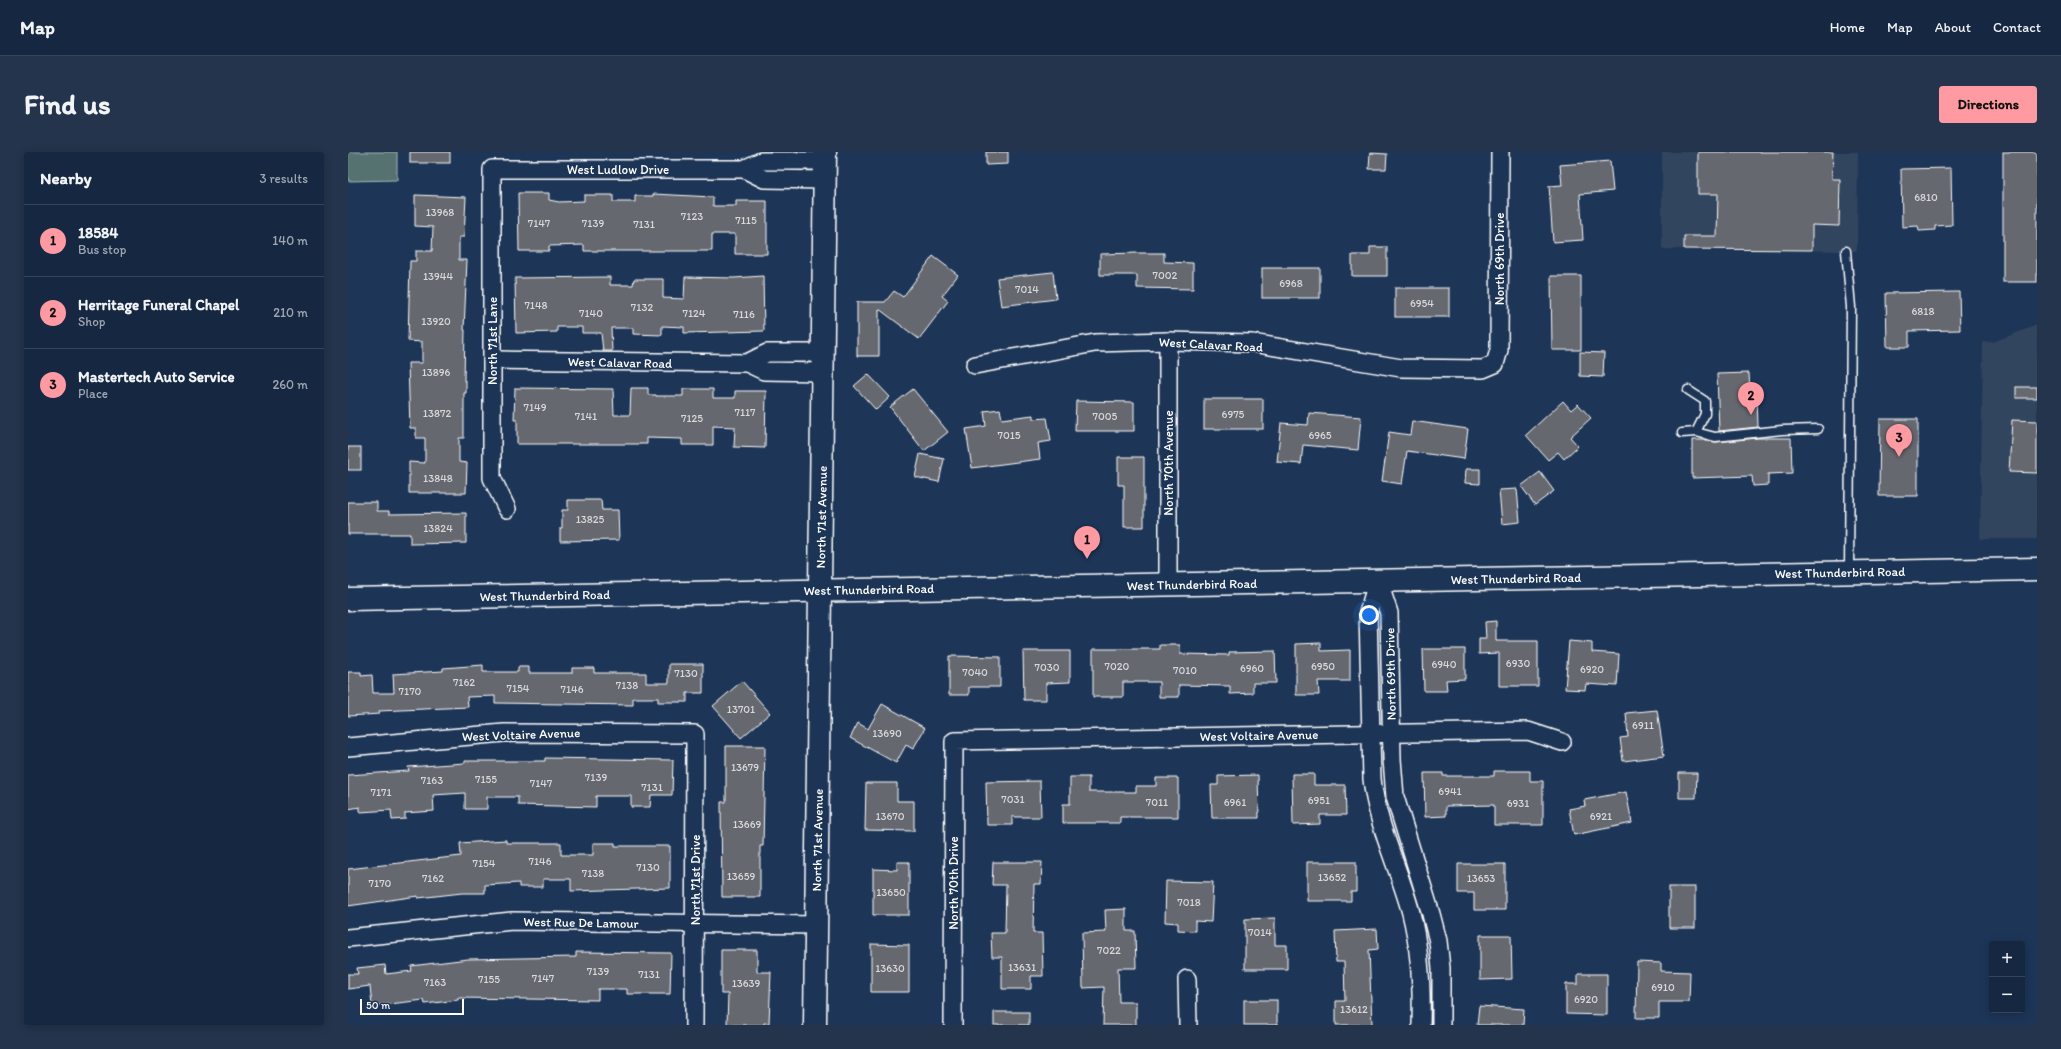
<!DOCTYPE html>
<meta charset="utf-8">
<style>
:root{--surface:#162841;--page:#23344c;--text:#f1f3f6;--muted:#9ea6b1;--line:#35445a;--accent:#ff9aa2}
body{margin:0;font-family:Itim,sans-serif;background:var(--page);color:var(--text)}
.controls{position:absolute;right:12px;bottom:12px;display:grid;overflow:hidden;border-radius:4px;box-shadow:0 2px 10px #0003}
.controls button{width:36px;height:36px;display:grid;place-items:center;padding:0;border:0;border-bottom:1px solid var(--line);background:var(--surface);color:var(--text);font:20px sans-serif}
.scale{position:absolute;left:12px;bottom:10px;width:104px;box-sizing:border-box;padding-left:4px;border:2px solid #fff;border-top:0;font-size:11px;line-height:14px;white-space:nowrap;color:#fff;-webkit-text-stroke:3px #1d3557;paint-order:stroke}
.you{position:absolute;left:1021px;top:463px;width:14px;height:14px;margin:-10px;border:3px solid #fff;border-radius:50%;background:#1a73e8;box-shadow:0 0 0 6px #1a73e833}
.badge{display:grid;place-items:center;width:26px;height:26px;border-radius:50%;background:var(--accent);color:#111;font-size:13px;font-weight:700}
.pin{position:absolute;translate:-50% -33px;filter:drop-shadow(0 1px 2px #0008)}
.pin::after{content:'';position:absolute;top:21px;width:14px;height:12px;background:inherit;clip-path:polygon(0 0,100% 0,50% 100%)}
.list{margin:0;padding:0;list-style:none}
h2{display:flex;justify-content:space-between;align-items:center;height:52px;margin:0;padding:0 16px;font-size:17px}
h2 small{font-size:13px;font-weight:400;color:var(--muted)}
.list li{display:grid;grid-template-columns:26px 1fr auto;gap:12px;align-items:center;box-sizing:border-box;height:72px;padding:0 16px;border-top:1px solid var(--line)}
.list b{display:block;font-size:15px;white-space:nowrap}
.list p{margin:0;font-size:13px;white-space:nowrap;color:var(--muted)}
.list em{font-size:13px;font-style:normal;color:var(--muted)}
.map{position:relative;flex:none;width:1689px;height:873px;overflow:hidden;border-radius:4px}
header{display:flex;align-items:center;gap:24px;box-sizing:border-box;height:56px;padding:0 20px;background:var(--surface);border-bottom:1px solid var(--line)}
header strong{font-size:19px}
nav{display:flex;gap:22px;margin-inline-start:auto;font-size:14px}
.intro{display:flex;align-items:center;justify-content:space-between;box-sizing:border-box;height:96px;padding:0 24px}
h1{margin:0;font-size:28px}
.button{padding:10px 18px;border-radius:4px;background:var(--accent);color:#111;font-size:14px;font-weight:700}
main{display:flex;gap:24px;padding:0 24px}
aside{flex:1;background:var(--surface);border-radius:4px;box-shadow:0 2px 10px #0003}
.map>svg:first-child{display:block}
.built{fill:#33445e}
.green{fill:#557270;stroke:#aab8b8}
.building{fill:#65676e;stroke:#fff}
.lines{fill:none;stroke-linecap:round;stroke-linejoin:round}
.lane-casing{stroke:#fff;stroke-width:11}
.street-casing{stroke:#fff;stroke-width:20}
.secondary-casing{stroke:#fff;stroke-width:25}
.lane{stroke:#1d3557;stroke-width:8}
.street{stroke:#1d3557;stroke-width:17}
.secondary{stroke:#1d3557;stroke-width:22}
.labels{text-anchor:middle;stroke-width:3;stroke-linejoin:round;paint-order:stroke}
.number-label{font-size:11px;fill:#d8d9db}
.street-label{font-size:13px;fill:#fff;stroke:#1d3557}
</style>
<header>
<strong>Map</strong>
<nav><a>Home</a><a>Map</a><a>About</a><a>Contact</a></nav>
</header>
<div class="intro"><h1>Find us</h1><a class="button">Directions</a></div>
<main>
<aside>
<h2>Nearby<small>3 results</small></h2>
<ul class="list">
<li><span class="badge">1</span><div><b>18584</b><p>Bus stop</p></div><em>140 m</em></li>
<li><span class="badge">2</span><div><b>Herritage Funeral Chapel</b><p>Shop</p></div><em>210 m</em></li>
<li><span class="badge">3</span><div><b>Mastertech Auto Service</b><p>Place</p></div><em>260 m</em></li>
</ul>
</aside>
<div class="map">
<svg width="1689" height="873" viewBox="0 0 1689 873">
<rect width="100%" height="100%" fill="#1d3557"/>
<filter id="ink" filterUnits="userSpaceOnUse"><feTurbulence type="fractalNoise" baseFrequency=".025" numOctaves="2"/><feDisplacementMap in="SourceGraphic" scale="8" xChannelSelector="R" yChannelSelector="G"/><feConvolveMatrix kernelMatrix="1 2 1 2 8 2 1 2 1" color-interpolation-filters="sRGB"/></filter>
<g filter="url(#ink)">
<!-- built -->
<g class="built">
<path d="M1314,0h196l-1,99 -195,-2z"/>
<path d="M1689,173v214h-57l3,-197h10z"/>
</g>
<!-- green -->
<path class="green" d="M0,0h49v28l-49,1z"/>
<!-- building -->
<g class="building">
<rect x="62" y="0" width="40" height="11"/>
<path d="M638,0h22v12l-22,1z"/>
<path d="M1350,0h135l-1,27h8l-1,47 -27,-1v25l-128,-1v-13h33l1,-42h-20z"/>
<rect x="1655" y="0" width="34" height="130"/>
<path d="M1022,1l17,1 -1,15h-17z"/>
<path d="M1262,9l3,30 -33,3 3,46 -30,2 -4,-56 13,-1 -2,-20z"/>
<path d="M1603,16l1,57 -17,1v4l-16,1 -1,-5 -16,1 -1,-58z"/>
<path d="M170,41h31v7l10,2 25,-1v-6h29v7h22v-6h18v-2l60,3v9h23v-5h31v53h-32v-20h-23v17h-128v-6l-35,1v5h-30z"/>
<path d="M67,43l51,2 -2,40h-5v23h8l-3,70h1l-1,51h2v12h-2v45h-5v24l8,1 -1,30h-57v-31l16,1v-25h-9v-10h-6l-2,-65h14v-21l-14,-1 2,-80h6v-10h16l1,-24 -18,-1z"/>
<path d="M1022,95h17v29h-35v-21h18z"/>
<path d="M790,101h26v9l29,1v26l-56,-1v-13h-37v-21z"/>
<path d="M585,104l25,19 -16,21 6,5 -29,38 -40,-30v47h-22v-54h28l9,-11 9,6z"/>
<rect x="914" y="116" width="58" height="30"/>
<path d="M705,120l3,27 -55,7 -4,-28z"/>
<path d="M415,124l1,55 -80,2v-6l-22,-1v9l-29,-1v-6h-22l1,23h-9l-2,-18h-19v-6h-25v5l-41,1 -1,-55 95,-1v8h23l1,-6h29v19l21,1 1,-22 49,1z"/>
<path d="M1203,124h30v74h-29z"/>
<rect x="1047" y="136" width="54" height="29"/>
<path d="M1611,140l1,38 -51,1v16h-22l-1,-54z"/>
<path d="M1232,200l24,1 -1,24 -23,-1z"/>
<path d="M1401,221l1,20h7l1,34 -39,4 -2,-57z"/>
<path d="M520,222l22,23 -14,13 -22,-24z"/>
<rect x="1668" y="235" width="21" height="11"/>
<path d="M167,236l98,1 1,26h16l1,-27h17v7h8v1h27v-7h30v9h22v-7h31l-1,57 -31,-1 1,-20 -22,-1v19h-31v-6l-35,-1v6h-130v-24h-3z"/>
<path d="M565,237l35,43 -24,19 -34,-44z"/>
<rect x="856" y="247" width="59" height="30"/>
<path d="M728,249l58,1v29h-59z"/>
<path d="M1215,249l8,9 7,-6 13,14 -21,19 8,9 -14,13 -6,-7 -10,8 -22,-25z"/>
<path d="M652,257l2,10 31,-4v4l14,-1 4,23 -13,2 2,16 -68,9 -6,-39 20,-3 -2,-15z"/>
<path d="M961,261l52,4 -3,33 -55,-5 -2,19 -24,-2 4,-39 27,2z"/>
<path d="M1532,267h38v77h-39z"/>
<path d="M1664,268l25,1v52l-28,-1z"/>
<path d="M1064,269l56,8 -4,30 -57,-8 -5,33 -20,-3 7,-49 21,3z"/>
<path d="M1410,286h33l1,35 -24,1v11l-15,1 -1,-10 -60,2v-38h11l13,2z"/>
<rect x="0" y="295" width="13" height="23"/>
<path d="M572,302l24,5 -5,23 -24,-5z"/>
<path d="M770,305h26v70h-20v-42h-6z"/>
<path d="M1118,317h14v15l-15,-1z"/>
<path d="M1192,320l14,19 -19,14 -14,-19z"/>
<path d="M1169,337l3,33 -18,2 -3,-34z"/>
<path d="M220,348h33l1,10h16l1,30 -59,1v-13h2v-18h6z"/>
<path d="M0,350h29v9h12v3l77,-1v30l-56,1v-10h-62z"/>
<path d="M1148,469v20h42v45h-39v-33l-20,1v-15h7l-1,-17z"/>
<path d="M1221,489l23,2v9l27,2 -2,32 -31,-2 -1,6 -20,-1z"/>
<path d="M973,491v8l29,-1v31h-32l1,14h-23v-51z"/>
<path d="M812,493h20v9l49,1v-3l46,-1 1,32h-23v10l-23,1v-8l-51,-1v12h-20v-15h-36v15h-30v-48h67z"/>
<path d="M1075,497h42v30l-19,1 1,11h-23z"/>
<path d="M675,499h47v31l-24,1v17h-22z"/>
<path d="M601,504l51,1v30h-31v8h-20z"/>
<path d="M321,512h34v29h-16v9h-29v-4h-25v7l-138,-2v-7l-28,1 1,10 -89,4 1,3 -32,2v-44h13v4l11,-1 1,18h21l-1,-19 50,-3v-3l40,-3v7h35v-5h11v6h43v-5h22v5h52v10h23z"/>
<path d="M394,529l28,32 -29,25 -28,-32z"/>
<path d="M534,552l43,24 -12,21 -7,-4 -10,18 -46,-25 8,-15 10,6z"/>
<path d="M1309,558l7,46 -41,5 -3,-23 8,-1 -2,-24z"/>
<path d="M378,594h39l-2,100h-3v51h-38l-1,-95h5z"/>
<path d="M197,606l128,2 -1,35h-21l-1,12h-19v-11h-35v11l-78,-2v-8h-31v12h-22v-16l-32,2 1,16 -29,2v6l-13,1 -1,-10 -31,2v-5l-12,2v-34l61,-4 -1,-4 57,-4v-2h80z"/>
<path d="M1146,619h36v10h13v44h-49v-20l-48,1v10l-21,1 -1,-44h19v3h51z"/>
<path d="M1331,621h18l-1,25h-17z"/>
<path d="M944,622h22v11h31l1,30h-26v9l-27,1z"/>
<path d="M910,623l1,43h-47l-1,-33h7v-9z"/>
<path d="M722,625h19v15h47v-6h20v-8h22v39h-58v6h-57v-19h7z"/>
<path d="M692,629l1,36h-29v8h-25l-1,-43z"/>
<path d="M518,631h31v18h17v30l-49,-1z"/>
<path d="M1278,640l6,31 -58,12 -5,-26 16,-3 -1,-6z"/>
<path d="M158,688v3h55v12h32v-12h22v3h55v42l-99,3v-12h-28v8h-24v-4l-34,2v8h-23l-44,5v-2l-70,10v-37l113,-13 -1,-13z"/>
<path d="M549,710h12v53h-36v-46l24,1z"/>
<path d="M645,710h49l-1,22h-7l-1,49h9l1,43h-12v13h-29v-32h-10l-1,-24h14l1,-48h-14z"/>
<path d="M959,710h49v30h-5v9h-44z"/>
<path d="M1110,712h47v46h-31v-17h-16z"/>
<path d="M818,729l47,1 -2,40 -16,-1v10l-17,-1v-7l-13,-1z"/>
<rect x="1321" y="735" width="26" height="41"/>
<path d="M778,757v22h9l1,37h-18l1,34h17v23h-33l1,-38 -21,1 -1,-55 24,-1 -1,-22z"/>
<path d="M927,766v27h12v24h-42v-50z"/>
<path d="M1029,777l1,20 -9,1 3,75h-36v-24h9l-1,-39h-8l-1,-31z"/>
<path d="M1132,783h31l1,44 -32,1z"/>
<path d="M523,792l38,1v47h-38z"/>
<path d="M373,798h36v22h14l-2,51h-5v2h-37l1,-31h-7z"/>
<path d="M228,800l95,1 -1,41h-43v-5h-29v11l-140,-2v2l-33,4 -1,-4 -52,6 -2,-20 -22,3v-15h10l-1,-6 28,-3 1,9 26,-3 -1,-5 57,-7 108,-2z"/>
<path d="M1289,810l24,1v8l29,1 -1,30h-30v16h-23z"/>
<path d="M1230,822h29v41l-41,-1v-30h12z"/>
<rect x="896" y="848" width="33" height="25"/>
<path d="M1131,854l45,3 -1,16h-46z"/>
<rect x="646" y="860" width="35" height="13"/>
</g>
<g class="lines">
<!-- lane casing -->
<g class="lane-casing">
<g id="lane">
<path d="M1498,99l5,56 -2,265"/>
<path d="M1348,280l19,5 67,-7 36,-1"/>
<path d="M1334,281l14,-1 9,-18v-13l-17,-11"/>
</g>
</g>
<!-- street casing -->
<g class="street-casing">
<g id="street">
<path d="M396,17l20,10 61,1"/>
<path d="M144,208l255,3 17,8 58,1"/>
<path d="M399,211l20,-10h56"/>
<path d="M627,213l120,-22 73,-2 84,2 149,25 82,1 12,-5 4,-14 1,-198"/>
<path d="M159,357l-15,-31v-309h252l17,-8h64"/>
<path d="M1030,428l11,33 3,146 3,38 36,117 7,27 3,27v57"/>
<path d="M1030,428l-10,33 4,166c5,47 27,89 39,134 9,36 11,75 10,112"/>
<path d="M820,433v-244"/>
<path d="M0,595l156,-14 191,1 -1,291"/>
<path d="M0,786l164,-17 304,4"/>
<path d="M839,827l1,46"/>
<path d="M605,873l1,-284 574,-10 34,11"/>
</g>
</g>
<!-- secondary casing -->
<g class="secondary-casing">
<g id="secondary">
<path d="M0,447l1689,-30"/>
<path d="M467,873l10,-873"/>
</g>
</g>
<!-- lane -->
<use href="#lane" class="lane"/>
<!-- street -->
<use href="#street" class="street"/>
<!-- secondary -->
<use href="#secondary" class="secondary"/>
</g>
</g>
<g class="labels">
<!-- number labels -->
<g class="number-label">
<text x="1578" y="49">6810</text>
<text x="92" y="64">13968</text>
<text x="344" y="68">7123</text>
<text x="398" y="72">7115</text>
<text x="191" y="75">7147</text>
<text x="245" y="75">7139</text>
<text x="296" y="76">7131</text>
<text x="817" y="127">7002</text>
<text x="90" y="128">13944</text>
<text x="943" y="135">6968</text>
<text x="679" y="141">7014</text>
<text x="1074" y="155">6954</text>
<text x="188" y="157">7148</text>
<text x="294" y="159">7132</text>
<text x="1575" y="163">6818</text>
<text x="243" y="165">7140</text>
<text x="346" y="165">7124</text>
<text x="396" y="166">7116</text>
<text x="88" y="173">13920</text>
<text x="88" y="224">13896</text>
<text x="187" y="259">7149</text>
<text x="397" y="264">7117</text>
<text x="89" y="265">13872</text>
<text x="885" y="266">6975</text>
<text x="238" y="268">7141</text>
<text x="757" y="268">7005</text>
<text x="344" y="270">7125</text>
<text x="661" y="287">7015</text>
<text x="972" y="287">6965</text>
<text x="90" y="330">13848</text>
<text x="242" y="371">13825</text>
<text x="90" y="380">13824</text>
<text x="1170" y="515">6930</text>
<text x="1096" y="516">6940</text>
<text x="769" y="518">7020</text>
<text x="975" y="518">6950</text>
<text x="699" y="519">7030</text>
<text x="904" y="520">6960</text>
<text x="1244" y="521">6920</text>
<text x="837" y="522">7010</text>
<text x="627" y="524">7040</text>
<text x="338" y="525">7130</text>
<text x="116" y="534">7162</text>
<text x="279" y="537">7138</text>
<text x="170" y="540">7154</text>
<text x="224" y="541">7146</text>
<text x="62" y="543">7170</text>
<text x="393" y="561">13701</text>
<text x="1295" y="577">6911</text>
<text x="539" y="585">13690</text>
<text x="397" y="619">13679</text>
<text x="248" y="629">7139</text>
<text x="138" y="631">7155</text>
<text x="84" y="632">7163</text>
<text x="193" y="635">7147</text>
<text x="304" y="639">7131</text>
<text x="1102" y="643">6941</text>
<text x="33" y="644">7171</text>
<text x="665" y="651">7031</text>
<text x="971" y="652">6951</text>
<text x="809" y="654">7011</text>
<text x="887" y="654">6961</text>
<text x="1170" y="655">6931</text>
<text x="542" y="668">13670</text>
<text x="1253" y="668">6921</text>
<text x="399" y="676">13669</text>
<text x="192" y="713">7146</text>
<text x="136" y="715">7154</text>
<text x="300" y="719">7130</text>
<text x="245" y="725">7138</text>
<text x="393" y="728">13659</text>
<text x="984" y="729">13652</text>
<text x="85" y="730">7162</text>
<text x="1133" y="730">13653</text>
<text x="32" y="735">7170</text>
<text x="543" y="744">13650</text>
<text x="841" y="754">7018</text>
<text x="912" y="784">7014</text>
<text x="761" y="802">7022</text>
<text x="674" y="819">13631</text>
<text x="542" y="820">13630</text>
<text x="250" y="823">7139</text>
<text x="301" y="826">7131</text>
<text x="195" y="830">7147</text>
<text x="141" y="831">7155</text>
<text x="87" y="834">7163</text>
<text x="398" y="835">13639</text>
<text x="1315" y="839">6910</text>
<text x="1238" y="851">6920</text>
<text x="1006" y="861">13612</text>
</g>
<!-- street labels -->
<g class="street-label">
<text x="270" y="22">West Ludlow Drive</text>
<text transform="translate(1151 107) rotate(-90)" y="5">North 69th Drive</text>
<text transform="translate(144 189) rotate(-90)" y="5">North 71st Lane</text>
<text transform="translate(863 192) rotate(3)" y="5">West Calavar Road</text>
<text transform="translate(272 210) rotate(1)" y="5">West Calavar Road</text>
<text transform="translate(820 311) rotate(-90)" y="5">North 70th Avenue</text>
<text transform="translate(473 365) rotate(-89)" y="5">North 71st Avenue</text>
<text transform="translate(1492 420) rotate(-1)" y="5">West Thunderbird Road</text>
<text transform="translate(1168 426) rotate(-1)" y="5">West Thunderbird Road</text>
<text transform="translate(844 432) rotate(-1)" y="5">West Thunderbird Road</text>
<text transform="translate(521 437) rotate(-1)" y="5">West Thunderbird Road</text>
<text transform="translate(197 443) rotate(-1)" y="5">West Thunderbird Road</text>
<text transform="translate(1042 522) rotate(-91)" y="5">North 69th Drive</text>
<text transform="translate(173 582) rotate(-2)" y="5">West Voltaire Avenue</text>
<text transform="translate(911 583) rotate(-1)" y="5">West Voltaire Avenue</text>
<text transform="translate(469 688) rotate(-89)" y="5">North 71st Avenue</text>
<text transform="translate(347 728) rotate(-90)" y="5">North 71st Drive</text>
<text transform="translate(605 731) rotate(-90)" y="5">North 70th Drive</text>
<text transform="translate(233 770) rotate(1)" y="5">West Rue De Lamour</text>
</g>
</g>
</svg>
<div class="controls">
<button>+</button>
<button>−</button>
</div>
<div class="scale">50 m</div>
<div class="you"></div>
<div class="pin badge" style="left:739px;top:407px">1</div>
<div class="pin badge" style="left:1403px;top:263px">2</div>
<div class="pin badge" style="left:1551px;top:305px">3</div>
</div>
</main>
